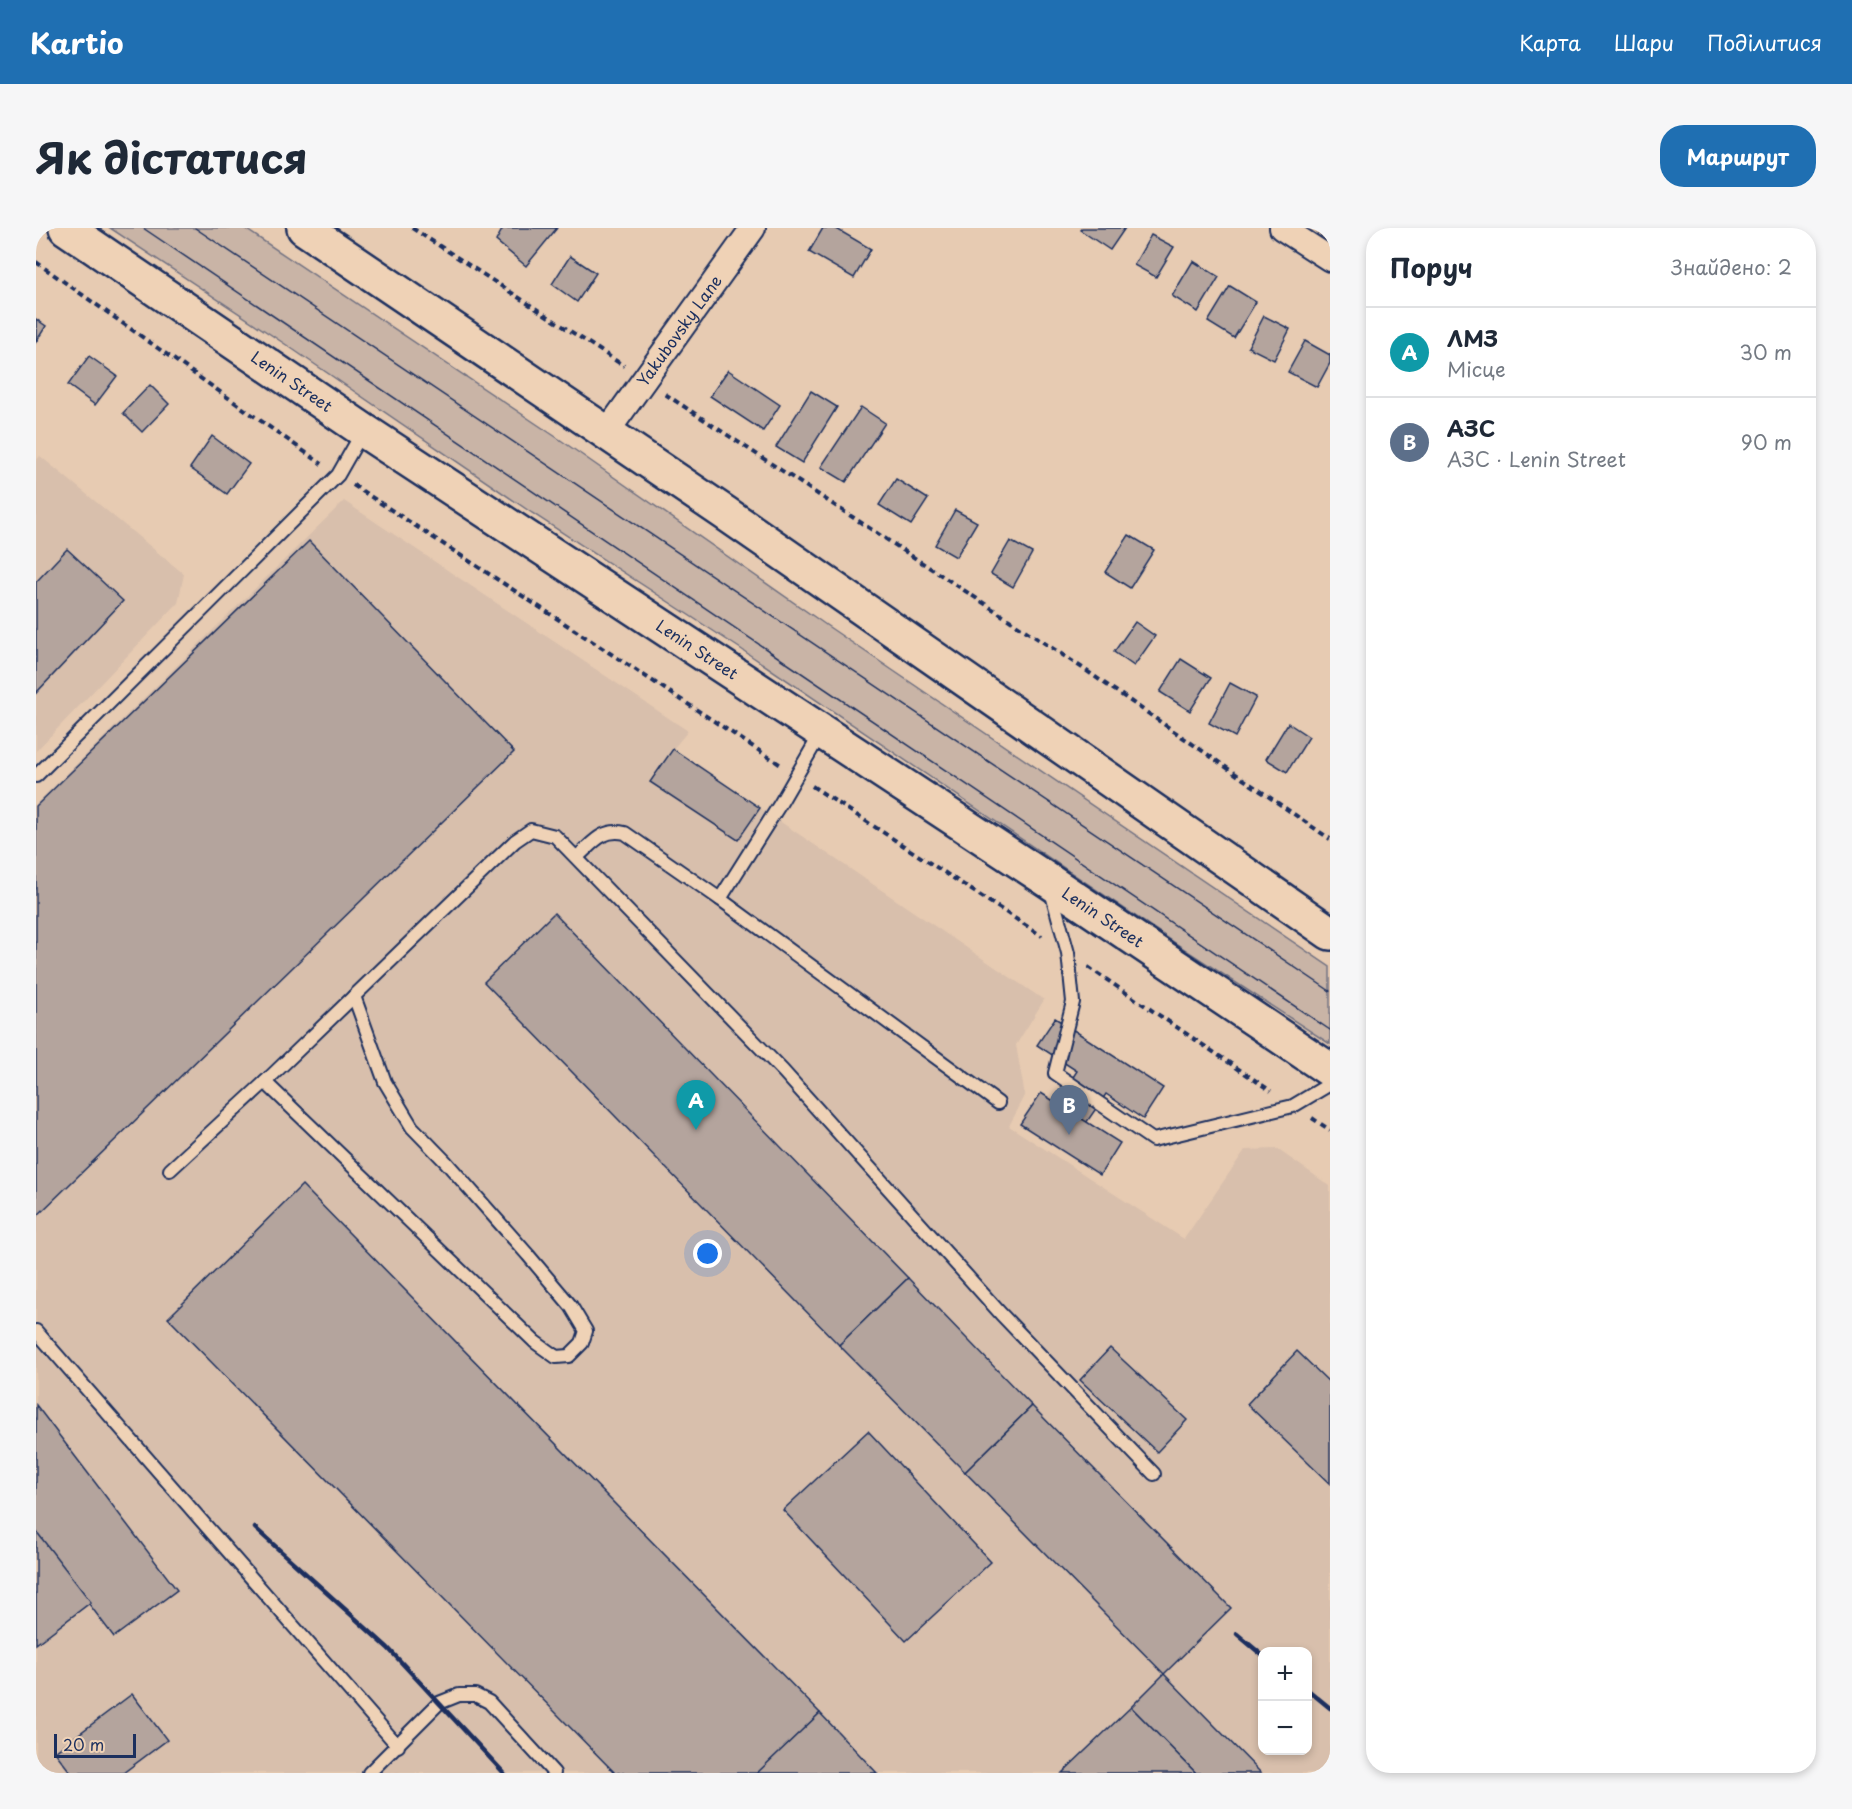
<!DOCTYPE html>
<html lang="uk">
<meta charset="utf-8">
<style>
:root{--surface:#fff;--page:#f6f6f7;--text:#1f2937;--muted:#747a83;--line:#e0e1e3;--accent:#1f6fb2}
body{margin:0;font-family:"Playpen Sans",sans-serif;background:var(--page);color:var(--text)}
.controls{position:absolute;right:18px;bottom:18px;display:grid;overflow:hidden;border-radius:12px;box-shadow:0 3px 9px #0003}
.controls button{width:54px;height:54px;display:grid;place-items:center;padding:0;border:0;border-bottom:2px solid var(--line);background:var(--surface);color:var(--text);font:30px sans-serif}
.scale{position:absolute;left:18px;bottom:15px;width:82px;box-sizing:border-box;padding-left:6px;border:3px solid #1b2f5e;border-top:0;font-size:16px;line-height:21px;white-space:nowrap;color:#1b2f5e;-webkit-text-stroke:4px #efd2b6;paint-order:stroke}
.you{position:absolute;left:672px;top:1026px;width:21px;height:21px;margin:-15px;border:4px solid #fff;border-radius:50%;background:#1a73e8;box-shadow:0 0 0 9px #1a73e833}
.badge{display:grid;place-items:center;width:39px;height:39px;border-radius:50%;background:var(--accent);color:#fff;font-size:20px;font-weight:700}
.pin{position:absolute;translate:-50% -50px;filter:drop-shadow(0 2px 3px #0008)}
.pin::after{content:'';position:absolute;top:32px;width:21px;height:18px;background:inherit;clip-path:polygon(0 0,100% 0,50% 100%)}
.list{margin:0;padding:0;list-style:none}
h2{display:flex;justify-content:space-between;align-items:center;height:78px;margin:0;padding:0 24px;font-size:26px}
h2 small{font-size:20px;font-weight:400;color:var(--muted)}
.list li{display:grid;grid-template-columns:39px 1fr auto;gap:18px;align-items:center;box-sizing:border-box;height:90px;padding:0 24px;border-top:2px solid var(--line)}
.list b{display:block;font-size:22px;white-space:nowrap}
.list p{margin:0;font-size:20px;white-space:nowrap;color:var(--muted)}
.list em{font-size:20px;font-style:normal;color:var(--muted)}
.map{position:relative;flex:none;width:1294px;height:1545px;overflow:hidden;border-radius:24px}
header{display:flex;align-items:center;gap:36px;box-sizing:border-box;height:84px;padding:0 30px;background:var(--accent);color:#fff}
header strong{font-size:28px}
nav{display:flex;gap:33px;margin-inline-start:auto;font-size:21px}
.intro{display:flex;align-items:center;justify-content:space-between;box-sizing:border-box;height:144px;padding:0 36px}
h1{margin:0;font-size:42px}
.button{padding:15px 27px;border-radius:24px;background:var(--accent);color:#fff;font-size:21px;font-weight:700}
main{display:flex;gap:36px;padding:0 36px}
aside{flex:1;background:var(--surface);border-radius:24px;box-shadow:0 3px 9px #0003}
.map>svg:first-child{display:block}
.built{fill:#d8bfac;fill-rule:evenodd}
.green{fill:#c9b4a6;stroke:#727282;stroke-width:1.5}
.building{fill:#b4a49d;stroke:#1b2f5e;stroke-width:1.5}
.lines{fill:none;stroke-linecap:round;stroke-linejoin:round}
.lane-casing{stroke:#1b2f5e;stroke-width:16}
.street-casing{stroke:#1b2f5e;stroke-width:28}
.primary-casing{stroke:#1b2f5e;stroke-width:38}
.path{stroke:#1b2f5e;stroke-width:4;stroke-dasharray:6 4.5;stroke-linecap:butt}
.lane{stroke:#efd2b6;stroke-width:12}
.street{stroke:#efd2b6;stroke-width:24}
.primary{stroke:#efd2b6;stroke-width:33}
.tram{stroke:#1b2f5e;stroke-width:1.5}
.rail{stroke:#1b2f5e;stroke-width:4.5}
.labels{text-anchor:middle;stroke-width:4.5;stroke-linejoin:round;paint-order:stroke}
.street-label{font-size:16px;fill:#1b2f5e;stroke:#efd2b6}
</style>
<header>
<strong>Kartio</strong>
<nav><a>Карта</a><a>Шари</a><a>Поділитися</a></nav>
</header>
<div class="intro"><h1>Як дістатися</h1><a class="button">Маршрут</a></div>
<main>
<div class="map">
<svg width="1294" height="1545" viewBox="0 0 1294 1545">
<rect width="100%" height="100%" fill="#e7cbb2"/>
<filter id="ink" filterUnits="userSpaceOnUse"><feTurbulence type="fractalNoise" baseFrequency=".0167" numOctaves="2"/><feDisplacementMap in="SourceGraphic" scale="12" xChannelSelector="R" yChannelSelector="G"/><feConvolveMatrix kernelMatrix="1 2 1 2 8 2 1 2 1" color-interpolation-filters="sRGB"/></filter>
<g filter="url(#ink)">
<!-- built -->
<g class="built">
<path d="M4,228l144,118 -6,29 -142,148v-290z"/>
<path d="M308,273l344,230 -15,18 371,251 -28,45 9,51 -16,30 175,113 61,-89 32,-1 53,37v587h-1294v-969zM1226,1424h46v98h-46z"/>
</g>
<!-- green -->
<path class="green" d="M74,0h134l318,213 264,184 504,342v77l-155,-101 -434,-294 -209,-136 -244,-167z"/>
<!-- building -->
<g class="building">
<path d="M467,0h54l-31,38 -30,-25z"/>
<path d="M787,0h12l36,21 -17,29 -45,-26z"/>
<path d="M1046,0h43l-15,22 -30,-20z"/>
<path d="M1115,7l23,12 -18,30 -22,-12z"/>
<path d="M534,28l26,17 -19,29 -25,-18z"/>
<path d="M1157,33l26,16 -21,35 -26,-16z"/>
<path d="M1194,58l26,16 -22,36 -26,-16z"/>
<path d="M1228,88l26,13 -16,31 -26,-13z"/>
<path d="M0,91l10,7 -10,16z"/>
<path d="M1269,113l25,14v8l-13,24 -29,-15z"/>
<path d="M53,128l28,20 -22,29 -27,-20z"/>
<path d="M692,142l52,35 -17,26 -53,-35z"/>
<path d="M114,157l19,19 -27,28 -19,-19z"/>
<path d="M775,163l26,16 -35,56 -26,-16z"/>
<path d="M825,179l24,16 -39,59 -25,-15z"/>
<path d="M176,208l37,28 -22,30 -37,-26z"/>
<path d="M860,251l32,20 -17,26 -32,-20z"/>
<path d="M919,282l22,12 -21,35 -21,-12z"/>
<path d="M1093,307l25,15 -24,38 -25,-16z"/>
<path d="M273,313l205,211 -478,465v-411z"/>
<path d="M974,313l22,12 -19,34 -22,-13z"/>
<path d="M31,321l56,52 -87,92v-111z"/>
<path d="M1099,394l20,14 -21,30 -20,-14z"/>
<path d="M1145,431l30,19 -21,33 -30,-19z"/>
<path d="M1194,455l26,14 -21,40 -26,-14z"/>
<path d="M1252,495l21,14 -22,35 -21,-13z"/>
<path d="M637,521l87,59 -22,32 -88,-58z"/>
<path d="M518,685l354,365 -69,67 -355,-363z"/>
<path d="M1019,790l108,70 -20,31 -37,-25 -20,29 -30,-20 21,-32 -40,-26z"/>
<path d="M1005,865l79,50 -20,32 -80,-51z"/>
<path d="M266,957l518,528 -62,60h-143l-447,-455z"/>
<path d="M872,1050l124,128 -67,66 -126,-127z"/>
<path d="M1074,1120l77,72 -30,32 -77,-72z"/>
<path d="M1261,1123l33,32v101l-83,-80z"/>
<path d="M0,1177l141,185 -63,47 -78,-103z"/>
<path d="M996,1178l199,202 -67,66 -199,-202z"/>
<path d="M832,1203l123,131 -85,79 -123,-131z"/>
<path d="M0,1303l55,71 -55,42z"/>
<path d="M1128,1446l97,99h-65l-65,-66z"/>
<path d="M96,1466l35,46 -44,33h-52l-16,-21z"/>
<path d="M1095,1479l65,66h-134z"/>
<path d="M784,1485l57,60h-120z"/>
</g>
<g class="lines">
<!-- lane casing -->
<g class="lane-casing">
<g id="lane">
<path d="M0,548l302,-301 25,-44"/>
<path d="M541,629c16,-14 25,-29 48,-24l95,66 278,204"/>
<path d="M1015,663l17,62 5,49 -18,71 98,67 140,-34 37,-22"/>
<path d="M684,671l60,-95 41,-71"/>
<path d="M229,854l270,260 21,15 13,-1 13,-13 4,-12 -15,-25 -43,-51 -83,-94 -33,-34 -27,-45 -31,-86"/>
<path d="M134,942l95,-88 250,-241 16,-11 24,6 228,235 218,243 153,160"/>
<path d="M0,1103l362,415"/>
<path d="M333,1545l70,-70 20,-8h16l14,7 65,71"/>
</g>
</g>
<!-- street casing -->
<g class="street-casing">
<g id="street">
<path d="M1246,0l48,31"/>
<path id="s1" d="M570,205l147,-205"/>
</g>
</g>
<!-- primary casing -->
<g class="primary-casing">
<g id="primary">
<path id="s2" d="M30,0l297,202 686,451 281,189"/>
<path d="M268,0l421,285 605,420"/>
</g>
</g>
<!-- path -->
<g class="path">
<path d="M376,0l212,138"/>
<path d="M0,34l286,202"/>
<path d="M629,166l416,273 249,172"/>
<path d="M317,257l428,280"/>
<path d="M776,558l230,150"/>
<path d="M1052,739l183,124"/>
<path d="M1276,890l18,12"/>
</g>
<!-- lane -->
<use href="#lane" class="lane"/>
<!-- street -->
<use href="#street" class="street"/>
<!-- primary -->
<use href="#primary" class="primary"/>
<!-- tram -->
<g class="tram">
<path d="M107,0l1187,802"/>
<path d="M159,0l1135,763"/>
</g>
<!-- rail -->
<g class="rail">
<path d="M219,1300l133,120 116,125"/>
<path d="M1201,1406l25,21"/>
<path d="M1272,1462l22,18"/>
</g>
</g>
</g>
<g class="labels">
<!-- street labels -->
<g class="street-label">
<text dy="6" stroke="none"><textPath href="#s1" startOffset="126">Yakubovsky Lane</textPath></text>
<text dy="6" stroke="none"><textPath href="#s2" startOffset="273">Lenin Street</textPath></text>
<text dy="6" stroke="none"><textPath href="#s2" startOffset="759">Lenin Street</textPath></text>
<text dy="6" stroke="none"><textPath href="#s2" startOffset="1245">Lenin Street</textPath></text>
</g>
</g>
</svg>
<div class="controls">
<button>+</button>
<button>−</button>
</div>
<div class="scale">20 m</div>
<div class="you"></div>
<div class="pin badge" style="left:660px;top:902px;background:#0f9aa8">A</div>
<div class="pin badge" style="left:1033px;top:907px;background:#5c6f8a">B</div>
</div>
<aside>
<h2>Поруч<small>Знайдено: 2</small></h2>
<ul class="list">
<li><span class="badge" style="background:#0f9aa8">A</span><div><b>ЛМЗ</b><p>Місце</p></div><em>30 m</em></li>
<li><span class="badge" style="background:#5c6f8a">B</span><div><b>АЗС</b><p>АЗС · Lenin Street</p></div><em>90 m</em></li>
</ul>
</aside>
</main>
